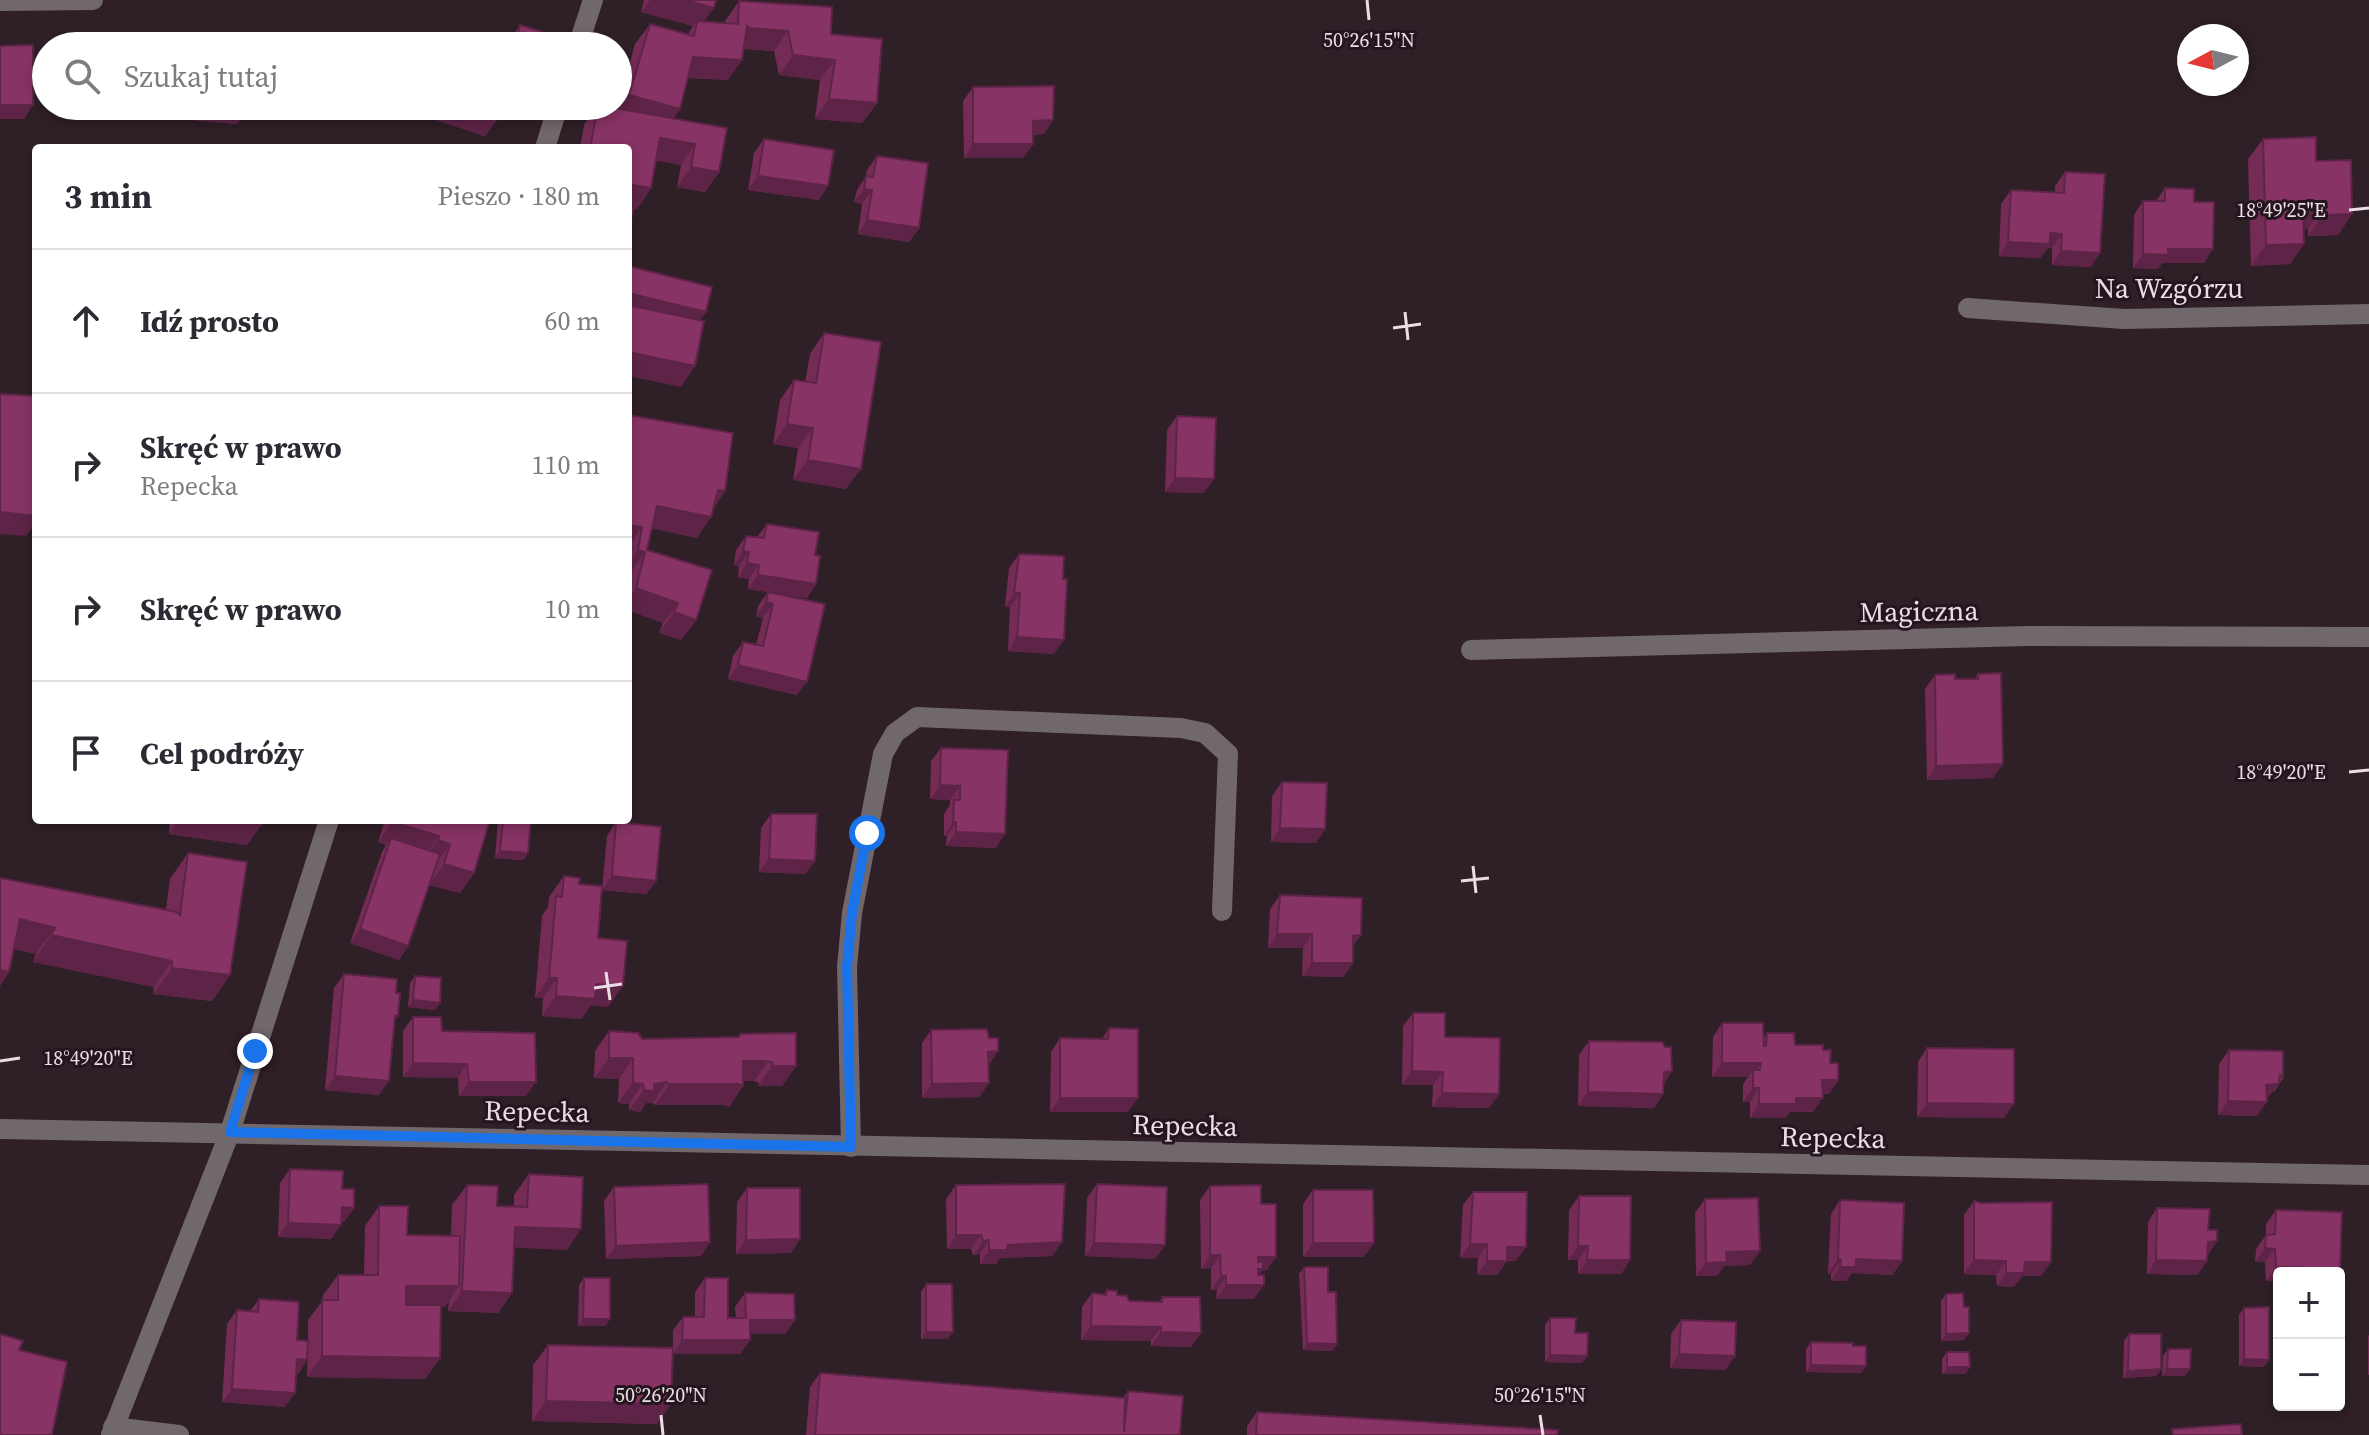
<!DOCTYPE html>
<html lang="pl">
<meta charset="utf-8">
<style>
:root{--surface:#fff;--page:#f2f2f3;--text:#2b2b33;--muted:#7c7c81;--line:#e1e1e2}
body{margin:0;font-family:"Source Serif 4",serif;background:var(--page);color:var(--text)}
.controls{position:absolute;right:24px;bottom:24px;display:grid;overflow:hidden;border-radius:8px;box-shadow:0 4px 12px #0003}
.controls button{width:72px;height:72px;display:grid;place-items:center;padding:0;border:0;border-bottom:2px solid var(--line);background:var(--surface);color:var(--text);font:40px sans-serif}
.compass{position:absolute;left:2177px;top:24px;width:72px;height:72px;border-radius:50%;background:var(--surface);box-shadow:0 4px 12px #0003;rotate:263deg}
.stop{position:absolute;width:24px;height:24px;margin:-18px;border:6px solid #1a73e8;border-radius:50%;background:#fff}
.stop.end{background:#1a73e8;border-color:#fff;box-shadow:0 2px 8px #0008}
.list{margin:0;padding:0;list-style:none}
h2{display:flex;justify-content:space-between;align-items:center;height:104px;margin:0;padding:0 32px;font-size:34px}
h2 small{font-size:26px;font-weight:400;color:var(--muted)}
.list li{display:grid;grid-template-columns:52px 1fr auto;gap:24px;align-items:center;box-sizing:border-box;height:144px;padding:0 32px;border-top:2px solid var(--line)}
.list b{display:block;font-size:30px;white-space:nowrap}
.list p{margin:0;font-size:26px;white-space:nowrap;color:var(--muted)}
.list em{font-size:26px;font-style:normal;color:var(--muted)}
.icon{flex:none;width:44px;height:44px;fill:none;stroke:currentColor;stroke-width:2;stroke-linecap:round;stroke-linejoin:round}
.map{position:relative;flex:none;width:2369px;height:1435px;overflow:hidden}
.search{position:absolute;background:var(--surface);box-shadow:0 4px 12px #0003;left:32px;top:32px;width:600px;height:88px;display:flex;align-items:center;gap:20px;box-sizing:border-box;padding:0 28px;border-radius:44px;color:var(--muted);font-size:30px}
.panel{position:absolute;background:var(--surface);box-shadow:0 4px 12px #0003;left:32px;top:144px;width:600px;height:680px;border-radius:8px}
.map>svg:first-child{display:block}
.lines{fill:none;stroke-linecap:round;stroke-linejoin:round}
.minor{stroke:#71686d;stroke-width:20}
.wall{fill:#742c57}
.shaded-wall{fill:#5e2447}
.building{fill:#873365;stroke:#5e2447;stroke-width:2}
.route{stroke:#1a73e8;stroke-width:10}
.ticks{fill:none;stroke:#eadee4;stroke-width:3}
.labels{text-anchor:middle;stroke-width:6;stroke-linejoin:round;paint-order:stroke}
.street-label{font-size:28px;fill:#eadee4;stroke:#25151e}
.ticks-label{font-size:20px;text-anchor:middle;fill:#eadee4;stroke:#25151e;stroke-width:6;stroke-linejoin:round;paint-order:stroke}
</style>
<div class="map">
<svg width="2369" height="1435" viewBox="0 0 2369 1435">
<rect width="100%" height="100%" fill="#2f1f27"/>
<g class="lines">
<!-- minor -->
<g class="minor">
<path d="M0,1l93,-1"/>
<path d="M578,46l15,-46"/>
<path d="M545,148l13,-42"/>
<path d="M1968,308l156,11 245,-5"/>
<path d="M1471,650l557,-14 341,1"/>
<path d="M0,1129l2369,46"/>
<path d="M851,1147l-4,-180 5,-54 31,-159 12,-21 22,-16 264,11 24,5 23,21 -6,157"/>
<path d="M113,1427l66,8"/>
<path d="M111,1435l119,-303 99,-312"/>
</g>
</g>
<!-- wall -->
<g class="wall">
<path d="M644,0h72l-12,22 21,1v-2l14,-20 92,33 46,69 -15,20 -47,-4 5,-39 -41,-5 -5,-24 -30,-2 -16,31 -40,-2 -8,31 -7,10 46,53 -14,20 -28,-5 4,-22 -25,-5 -5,28 -14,21 -4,-1 -5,-60h-48l4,-23 13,-19 19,2 2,-2 17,-62 15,-20 38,10 5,-8 -52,-14z"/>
<path d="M520,25l26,21h-35l4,-14z"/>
<path d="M178,34l33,12h-41z"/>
<path d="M973,87l80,33 -9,14 -11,1v9l-10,14h-59l-1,-57z"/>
<path d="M194,106h53l-1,4 -9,14 -44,-4z"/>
<path d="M440,106h60l-5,16 -10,14 -49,-16z"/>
<path d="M764,139l55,61 -71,-10 6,-37z"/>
<path d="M2263,139l53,22 36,53 -14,21 -30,1v-7h-4l-14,35 -39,2 -3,-107z"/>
<path d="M877,156l42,72 -10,14 -51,-8 4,-30 -8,-2 3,-12 9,-14 1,-6z"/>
<path d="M2065,172l26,95 -39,-2v-17h-4l-8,10 -41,-2 2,-52 10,-14 44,2v-6z"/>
<path d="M2165,188l29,14 10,61h-42l-4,6 -25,-1 1,-53 9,-14h13z"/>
<path d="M824,333l22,156 -53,-9 5,-32 -25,-4 7,-44 14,-20 11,2 5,-28z"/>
<path d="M628,415l97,76 -11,17 -17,30 -45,-10 -5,22 49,70 -15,20 -22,-7 4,-10 -35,-13v-25l3,-13 -3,-1z"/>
<path d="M1177,416l27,77 -39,-1 2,-62z"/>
<path d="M767,524l48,31 1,29 -9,14 -33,-5 23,102 -69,-16 5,-23 10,-14 13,3 7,-27 -7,-2 2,-10 10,-14 -20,-3 1,-10 -11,-2 1,-11 -5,-1 2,-15 10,-14 11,1z"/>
<path d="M1019,554l35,100 -46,-3 2,-44h-5l4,-39z"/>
<path d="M1978,674l15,104 -66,2 -2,-91 10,-14 20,4h19z"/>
<path d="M941,748l55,100 -50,-2 1,-10h-3v-22l6,-9v-5l-20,-1 1,-38z"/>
<path d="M1282,782l43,47 -9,14 -45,-1 1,-46z"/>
<path d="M771,814l44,47 -10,13 -46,-2 2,-44z"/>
<path d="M170,820h92l-1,5 -14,20 -78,-11z"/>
<path d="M385,820h105l-16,53 -14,20 -31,-8 -21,61 -9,14 -49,-17 32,-91 4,-7 -8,-3z"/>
<path d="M498,820h33l-3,33 -5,7 -28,-2z"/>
<path d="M616,822l40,59 -10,13 -44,-4 5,-54z"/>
<path d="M188,853l42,122 -18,26 -59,-7 1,-7 -121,-25 3,-8 -22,-5 -5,23 -9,14v-108l166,32 4,-31z"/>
<path d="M564,876l15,8 19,54 10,69 -17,-2 -10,14 -39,-3 1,-18h-8l7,-82 6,-9 1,-10z"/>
<path d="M1280,895l81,40 -8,10v18l-10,14 -41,-1 1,-28h-35l2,-39z"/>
<path d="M344,974l52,19 2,23 -4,5 -15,74 -54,-5 9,-102z"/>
<path d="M415,976l20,34 -27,-3 2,-24z"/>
<path d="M1413,1013l32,24 54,57 -10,14 -57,-1 1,-22h-31l1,-59z"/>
<path d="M413,1017l113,79h-67l-1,-18 -55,-1v-46z"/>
<path d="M1722,1023l42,14 3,-4 28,12 28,5 15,30 -9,14h-6l-10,18h-23l-4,6h-36v-16h-7v-18l5,-7h-36l1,-40z"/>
<path d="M1109,1028l19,84h-78l1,-60 9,-14 42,1z"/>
<path d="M931,1030l58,8 9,13 -9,13v19l-10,14 -57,1v-55z"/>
<path d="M609,1031l33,8 96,-2 2,-3 56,32 -14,20h-24l1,-3 -5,-2h-11v5l-14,21 -5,-2h-69l-2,-2h-7l-6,9 -11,-2v-6l-11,-1 1,-24 -25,-1 1,-27z"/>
<path d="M1589,1041l75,42 -1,11 -9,14 -76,-2 1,-51z"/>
<path d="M1927,1048l77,70 -87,-1 1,-55z"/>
<path d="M2229,1050l54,1v27l-9,14 -1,-1 -6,7 -10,18 -39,-1 1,-51z"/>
<path d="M290,1169l52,20 12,19 -10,14 -3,-1 -10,18 -53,-2 2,-54z"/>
<path d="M529,1174l38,76 -53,-3 -2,46 -14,20 -50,-2 1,-10 -4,6h-4l-1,51 -15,21 -118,-2 1,-27 -1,10 -9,14h-2l-11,33 -63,-5 5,-78 10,-14 13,1 9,-12 38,41 11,1v-21l15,-20v-5l15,-20h26l1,-49 14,-20 28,29 44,1 1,-31 15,-20 30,21 17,1v-12z"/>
<path d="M1097,1184l68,61 -10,14 -70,-3 2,-58z"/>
<path d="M956,1185l106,57 -10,14 -52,2 -4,6h-16v-10l-7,1 -2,-6h-24l-1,-50z"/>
<path d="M1210,1186l51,18 6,66 -5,1 -3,4 -5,24h-38l1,-9h-6v-22l-10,1 -1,-69z"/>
<path d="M614,1187l96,55 -9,14 -95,3 -2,-58z"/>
<path d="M747,1188l53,51 -9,14 -55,1 1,-52z"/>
<path d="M1313,1190l51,67h-61v-53z"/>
<path d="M1473,1192l43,69h-9l-10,14h-20l1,-17h-18l3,-53z"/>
<path d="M1579,1196l51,64 -9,14h-43v-14h-10l1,-50z"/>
<path d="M1705,1199l45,66 -26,1 -7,10h-21l-1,-63z"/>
<path d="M1840,1200l62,61 -10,14 -40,-2 -6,8h-15v-7l-3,-1 3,-59z"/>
<path d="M1974,1201l77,61 -10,14h-19l-8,11 -17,-1 -1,-11 -32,-1v-59z"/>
<path d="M2157,1208l51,22 -1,31 -10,14 -50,-1 1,-52z"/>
<path d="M2276,1210l3,71h-13l-1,-19h-10l1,-13 10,-14v-11z"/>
<path d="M1304,1267l24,25 9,52 -5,7 -29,-1 -4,-76z"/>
<path d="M584,1278l26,41 -5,7h-27l1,-41z"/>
<path d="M705,1278l23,40h8l-1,-11 10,-14 50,27 -10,14h-35v6l-10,14h-67l-16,70 -125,-3 1,-56 15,-20 125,3v-18l10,-13h12v-25z"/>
<path d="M926,1284l22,55h-27v-47z"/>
<path d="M1107,1290l22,11 30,1 3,-5 39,36 -10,14 -40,-1v-5l-70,-1 1,-33 10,-14 11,2z"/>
<path d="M1946,1294l18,13v33l-23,1v-40z"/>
<path d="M2244,1308l20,59 -25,-1v-51z"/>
<path d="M1550,1318l25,15 12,23 -5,7 -37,-1v-37z"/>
<path d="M1681,1320l45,50 -56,-2 1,-34z"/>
<path d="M2129,1334l32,35 -5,7 -33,2 1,-37z"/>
<path d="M2369,1335v40h-1v-39z"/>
<path d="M1811,1342l42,4 8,27 -55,-1v-23z"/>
<path d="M2168,1349l22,20 -5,7h-23l1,-20z"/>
<path d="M1947,1352l23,15 -5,7h-23v-15z"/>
<path d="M820,1373l303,25 5,-7 52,44h-374l4,-48z"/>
<path d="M1257,1412l300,23h-310v-9z"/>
</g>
<!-- shaded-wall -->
<g class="shaded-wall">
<path d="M650,0h35l29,8 -15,20 -2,-7 -4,5 -52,-14z"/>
<path d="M749,28l39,3 -14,20 -39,-3z"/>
<path d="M793,55l42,5 -15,20 -41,-5z"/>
<path d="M693,57l49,3 -14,20 -49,-3z"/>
<path d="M629,95l51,14 -14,21 -52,-15z"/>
<path d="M829,99l48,4 -15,20 -47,-4z"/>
<path d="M0,105h33l-9,14h-24z"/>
<path d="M203,106l43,4 -9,14 -44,-4z"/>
<path d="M445,106l50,16 -10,14 -49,-16z"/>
<path d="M1053,120l-9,14 -21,1 10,-14z"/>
<path d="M660,138l35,6 -14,21 -35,-6z"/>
<path d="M973,144h60l-10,14h-59z"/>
<path d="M691,167l28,5 -14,20 -28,-5z"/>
<path d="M758,176l70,10 -9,14 -71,-10z"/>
<path d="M628,184l23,4 -14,21 -9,-2z"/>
<path d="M864,189l8,1 -10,14 -8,-2z"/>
<path d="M2323,208l-15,21h-19l14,-20z"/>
<path d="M2352,214l-14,21 -30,1 14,-21z"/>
<path d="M867,220l52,8 -10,14 -51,-8z"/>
<path d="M2050,233l12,1 -10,14h-4l-8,10 -41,-2 9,-14z"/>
<path d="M2304,244l-14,20 -39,2 15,-21z"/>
<path d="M2168,249h45l-9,14h-42l-4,6 -25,-1 10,-14z"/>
<path d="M2061,251l39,2 -9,14 -39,-2z"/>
<path d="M628,293l78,19 -14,20 -64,-15z"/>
<path d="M628,352l67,14 -14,21 -53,-11z"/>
<path d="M787,424l26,4 -15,20 -25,-4z"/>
<path d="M808,460l53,9 -15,20 -53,-9z"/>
<path d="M1175,478l39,1 -10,14 -39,-1z"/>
<path d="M718,490l7,1 -14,20z"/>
<path d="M657,506l54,11 -14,21 -54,-12z"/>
<path d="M0,512l36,4v6l-10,14 -26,-2z"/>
<path d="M628,525l14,2 -14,20z"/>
<path d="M638,550l7,2 -14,20 -3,-1v-6z"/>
<path d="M743,551l6,1 -10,14 -5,-1z"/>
<path d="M747,563l12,2 -10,14 -11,-2z"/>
<path d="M758,575l58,9 -9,14 -59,-9z"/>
<path d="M636,588l42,15 -15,20 -35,-13v-10z"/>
<path d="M1014,593h6l-10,14h-5z"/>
<path d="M766,602l7,2 -10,14 -7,-2z"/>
<path d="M674,612l22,8 -15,20 -22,-7z"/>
<path d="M1017,637l47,3 -10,14 -46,-3z"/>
<path d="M738,665l69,17 -10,13 -69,-16z"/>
<path d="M2003,764l-10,14 -66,2 9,-14z"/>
<path d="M940,785l20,1 -10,14 -20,-1z"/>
<path d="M178,820h49l34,5 -14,20 -78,-11z"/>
<path d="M392,822l47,14 -14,20 -34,-18 -5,7 -8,-3z"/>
<path d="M953,822h3l-9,14h-3z"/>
<path d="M1280,828l45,1 -9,14 -45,-1z"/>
<path d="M956,832l49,2 -9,14 -50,-2z"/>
<path d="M438,840l12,4 -14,20 -13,-4z"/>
<path d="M500,851l28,2 -5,7 -28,-2z"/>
<path d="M769,859l46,2 -10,13 -46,-2z"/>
<path d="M444,864l30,9 -14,20 -31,-8z"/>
<path d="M612,876l44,5 -10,13 -44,-4z"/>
<path d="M20,919l35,9 -19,26 -34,-8z"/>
<path d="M360,929l48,17 -9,14 -49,-17z"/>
<path d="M1277,934h35l-9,14h-35z"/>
<path d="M51,935l121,26 -18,26 -121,-25z"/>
<path d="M1361,935l-10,14 2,-13z"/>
<path d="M1312,963h41l-10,14 -41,-1z"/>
<path d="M172,968l58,7 -18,26 -59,-7z"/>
<path d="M0,970l9,2 -9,14z"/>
<path d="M549,978h8l-14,20h-8z"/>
<path d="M596,984l27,2 -15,21 -17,-2 -10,14 -39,-3 14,-20z"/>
<path d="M413,1000l27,3 -5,7 -27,-3z"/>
<path d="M998,1051l-10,13v-12z"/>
<path d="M609,1058h24l-14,21 -25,-1z"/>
<path d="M743,1061h25l-14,20h-25z"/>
<path d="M413,1063l54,1 -9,14 -55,-1z"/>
<path d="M1722,1063h39l-8,11v-4l-5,7h-36z"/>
<path d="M772,1066h24l-14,20h-24z"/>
<path d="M1412,1071l31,1 -10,13h-31z"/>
<path d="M1672,1071l-9,14 1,-13z"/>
<path d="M335,1076l54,5 -10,14 -54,-5z"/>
<path d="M1822,1080h16l-9,14h-16z"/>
<path d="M469,1082h67l-10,14h-67z"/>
<path d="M667,1082l-14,21h-7l-6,9 -11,-2 15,-20 10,-6z"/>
<path d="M633,1083l10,1 -14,20 -11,-1z"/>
<path d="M989,1083l-10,14 -57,1 10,-14z"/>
<path d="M669,1084h69l5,2 -14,21 -5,-2h-69z"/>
<path d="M2278,1084l-10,14 -11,1 9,-14z"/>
<path d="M1753,1088h6l-9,14h-7z"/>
<path d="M1588,1092l75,2 -9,14 -76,-2z"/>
<path d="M1442,1093l57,1 -10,14 -57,-1z"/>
<path d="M1060,1098h78l-10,14h-78z"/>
<path d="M1796,1098h27l-10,14h-23l-4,6h-36l9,-14z"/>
<path d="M2228,1101l39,1 -10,14 -39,-1z"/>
<path d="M1927,1103l87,1 -10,14 -87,-1z"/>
<path d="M342,1207l12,1 -10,14 -12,-1z"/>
<path d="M288,1223l53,2 -10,14 -53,-2z"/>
<path d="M515,1227l66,2 -14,21 -66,-3z"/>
<path d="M956,1235h25l-10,14h-24z"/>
<path d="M800,1239l-9,14 -55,1 10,-14z"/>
<path d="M989,1240l-9,14 -7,1 10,-14z"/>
<path d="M2217,1241l-9,14v-13z"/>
<path d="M710,1242l-9,14 -95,3 10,-13z"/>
<path d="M1062,1242l-10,14 -52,2 -4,6h-16l9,-14 19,-5z"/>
<path d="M1094,1243l71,2 -10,14 -70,-3z"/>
<path d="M1313,1243h61l-10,14h-61z"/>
<path d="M1470,1244h17l-9,14h-18z"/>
<path d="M1578,1246h10l-10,14h-10z"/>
<path d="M1507,1247h19l-10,14 -19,-1z"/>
<path d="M2265,1248l10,1 -10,13h-10z"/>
<path d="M1760,1251l-10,14 -26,1 -7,10h-21l10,-13 20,-11z"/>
<path d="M1210,1255h10l-9,13 -10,1z"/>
<path d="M1258,1257h18l-9,13 -5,1 -9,12z"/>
<path d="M1838,1259l3,1 -10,14 -3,-1z"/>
<path d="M1856,1259l46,2 -10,14 -40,-2 -6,8h-15l9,-14z"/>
<path d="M1587,1260h43l-9,14h-43z"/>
<path d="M1974,1260l32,1 -10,14 -32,-1z"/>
<path d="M2156,1260l51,1 -10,14 -50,-1z"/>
<path d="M1487,1261h20l-10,14h-20z"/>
<path d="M2025,1262h26l-10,14h-19l-8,11 -17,-1 9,-13z"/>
<path d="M2276,1267l64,2 -3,4h-58v8h-13z"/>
<path d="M1221,1276h5l-9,14h-6z"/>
<path d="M1226,1285h38l-10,14h-38z"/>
<path d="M406,1286h53l-14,21 -53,-1z"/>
<path d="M462,1291l50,2 -14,20 -50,-2z"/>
<path d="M583,1319h27l-5,7h-27z"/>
<path d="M750,1320h45l-10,14h-45z"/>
<path d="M1091,1326l70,1 -10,14 -70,-1z"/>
<path d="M926,1332h27l-5,7h-27z"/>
<path d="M1161,1332l40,1 -10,14 -40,-1z"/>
<path d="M1969,1333l-5,7 -23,1 5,-7z"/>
<path d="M682,1340h68l-10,14h-67z"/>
<path d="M1307,1343l30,1 -5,7 -29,-1z"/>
<path d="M1679,1354l56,2 -9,14 -56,-2z"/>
<path d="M1550,1355l37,1 -5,7 -37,-1z"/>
<path d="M322,1356l118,2 -15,21 -118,-2z"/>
<path d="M297,1359l10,1 -9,14 -11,-1z"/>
<path d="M2244,1359l25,1 -5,7 -25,-1z"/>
<path d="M1811,1365l55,1 -5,7 -55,-1z"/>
<path d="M1947,1367h23l-5,7h-23z"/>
<path d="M2161,1369l-5,7 -33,2 5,-7z"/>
<path d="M2167,1369h23l-5,7h-23z"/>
<path d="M232,1389l63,4 -10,14 -63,-5z"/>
<path d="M546,1401l125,3 -14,20 -125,-3z"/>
</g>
<!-- building -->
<g class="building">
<path d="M685,0h31l-2,8z"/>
<path d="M739,1l93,6 -1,27 51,5 -5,64 -48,-4 6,-39 -42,-5 -5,-24 -39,-3 -2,-2 -5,34 -49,-3 -13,52 -51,-14 21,-71 44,12 3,-15 41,3z"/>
<path d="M520,25l29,9 -3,12h-20l-11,-3z"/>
<path d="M178,34l33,3v9h-34z"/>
<path d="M33,45v60h-33v-59z"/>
<path d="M1054,86l-1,34 -20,1v23h-60v-57z"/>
<path d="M203,106h44l-1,4z"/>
<path d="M445,106h55l-5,16z"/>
<path d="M598,106h6l123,22 -8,44 -28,-5 4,-23 -35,-6 -9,50 -23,-4v-36h-38z"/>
<path d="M2316,137v24l35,-1 1,54 -30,1 1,-7 -20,1 1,35 -38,1 -3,-106z"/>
<path d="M764,139l70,11 -6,36 -70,-10z"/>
<path d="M877,156l51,7 -9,65 -52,-8 5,-30 -8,-1 2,-13 7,1z"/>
<path d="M2065,172l40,2 -5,79 -39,-2 1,-17 -12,-1v11l-42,-2 3,-52 53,3z"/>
<path d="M2165,188l29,1v13h20l-1,47h-45v6l-25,-1v-53h22z"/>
<path d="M628,206l6,2 -6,23z"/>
<path d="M628,266l84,21 -6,25 -78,-19z"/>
<path d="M628,305l76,16 -9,45 -67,-14z"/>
<path d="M824,333l57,9 -20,127 -53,-9 5,-32 -26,-4 7,-44 22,3z"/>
<path d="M0,394l36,2v120l-36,-4z"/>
<path d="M628,415l105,18 -8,58 -7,-1 -7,27 -54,-11 -10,44 65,20 -16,50 -22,-8 4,-9 -42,-15 9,-36 -7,-2 4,-23 -14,-2z"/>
<path d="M1177,416l39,2 -2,61 -39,-1z"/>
<path d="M767,524l52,8 -4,23 5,1 -4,28 -58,-9 1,-10 -12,-2 2,-11 -6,-1 3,-15 18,2z"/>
<path d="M1019,554l45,2 -1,23h4l-3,61 -47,-3 3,-44h-6z"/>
<path d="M768,592l57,12 -18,78 -69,-17 5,-23 20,4 10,-42 -7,-2z"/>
<path d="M2001,673l2,91 -67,2 -1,-91 20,-1v5h23v-5z"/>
<path d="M941,748l67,2 -3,84 -49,-2v-10h-3l1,-22h6v-14l-20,-1z"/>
<path d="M1282,782l45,1 -2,46 -45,-1z"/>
<path d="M771,814h46l-2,47 -46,-2z"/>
<path d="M227,820h35l-1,5z"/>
<path d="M393,820h97l-16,53 -30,-9 6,-20 -12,-4 1,-4 -47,-14z"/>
<path d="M503,820h28l-3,33 -28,-2z"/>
<path d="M616,822l45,5 -5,54 -44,-5z"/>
<path d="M391,838l49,16 -32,92 -48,-17z"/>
<path d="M188,853l59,9 -17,113 -58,-7v-7l-121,-26 4,-7 -35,-9 -11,53 -9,-2v-92l177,34 3,3z"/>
<path d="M564,876l16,2 -1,6 23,2 -4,52 29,3 -4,45 -27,-2 -1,15 -39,-3 1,-18h-8l7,-82 6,1z"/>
<path d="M1280,895l82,3 -1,37 -8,1v27h-41v-29h-35z"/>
<path d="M344,974l53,5 -1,14h4l-2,23h-3l-6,65 -54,-5z"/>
<path d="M415,976l26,2 -1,25 -27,-3z"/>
<path d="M1413,1013h32v24l55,1 -1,56 -57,-1 1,-21 -31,-1z"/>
<path d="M413,1017h28l1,14 93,2 1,49h-67l-2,-18 -54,-1z"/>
<path d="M1722,1023h41l1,23h2l1,-13h27l1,12h28v5h8l-1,13h8v17h-16l1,18h-27v6h-37v-16h-6v-18h7l1,-7h-39z"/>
<path d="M1109,1028l29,1v69h-78v-60l48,1z"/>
<path d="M987,1029l2,9h9v13l-10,1 1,31 -57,1 -1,-54z"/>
<path d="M609,1031l29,2 4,6 97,-2 1,-3 56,-1v33h-24l1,-3 -5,-2h-25v25l-5,-2h-69l-2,-2 -13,2v7l-10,-1 -1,-6 -10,-1v-25h-24z"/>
<path d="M1589,1041l73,1 3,5h6l1,24 -8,1 -1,22 -75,-2z"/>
<path d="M1927,1048l87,1v55l-87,-1z"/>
<path d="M2229,1050l54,1v27l-3,-3 -2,9 -12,1 1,17 -39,-1z"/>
<path d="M290,1169l53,2 -1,18h12v19l-12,-1 -1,18 -53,-2z"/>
<path d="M529,1174l54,3 -2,52 -66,-2 -3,66 -50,-2 5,-106 31,1 -1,20 30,1z"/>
<path d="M708,1184l2,58 -94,4 -2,-59z"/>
<path d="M1065,1184l-3,58 -54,3 -2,5h-17v-10l-6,1 -2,-6h-25v-50z"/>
<path d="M1097,1184l70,3 -2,58 -71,-2z"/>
<path d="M1261,1185v19h15v53h-18v5h5v7h-5v6h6v10h-38v-9h-5l-1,-21h-10v-69z"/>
<path d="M747,1188h53v51l-54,1z"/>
<path d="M1313,1190h60l1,53h-61z"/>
<path d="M1473,1192h54l-1,55h-19v14h-20v-17h-17z"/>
<path d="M1579,1196h52l-1,64h-43l1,-14h-10z"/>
<path d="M1758,1198l2,53 -34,1 1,10 -21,1 -1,-64z"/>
<path d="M1840,1200l64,3 -2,58 -46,-2v8h-16l1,-7 -3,-1z"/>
<path d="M1974,1201l7,2 71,-1 -1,60h-26l-1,11h-18v-12l-32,-1z"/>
<path d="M379,1206h29l-1,29 53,1 -1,50h-53v19h35l-1,53 -118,-2v-56h16v-25h40z"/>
<path d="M2157,1208l53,1 -2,21h9v11l-9,1 -1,19 -51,-1z"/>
<path d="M2276,1210l66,2 -2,57 -64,-2 -1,-18 -10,-1 1,-13 9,-1z"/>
<path d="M1304,1267h24v25h8l1,52 -30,-1z"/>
<path d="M584,1278h26v41h-27z"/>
<path d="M705,1278h23v40h18l-1,-25 49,1 1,26h-45v20h-68l1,-23h21z"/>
<path d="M926,1284h26l1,48h-27z"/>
<path d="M1107,1290l10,1v4l10,1 2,5 33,1v-5h38l1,36 -40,-1v-5l-70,-1 1,-33 14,2z"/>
<path d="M1963,1293l1,14h5v26l-23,1v-40z"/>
<path d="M259,1299l40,3 -2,38 11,1 -1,19 -10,-1 -2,34 -63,-4 5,-79 21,2z"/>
<path d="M2269,1307v53l-25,-1v-51z"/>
<path d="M1550,1318h26l-1,15h13l-1,23 -37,-1z"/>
<path d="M1681,1320l55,2 -1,34 -56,-2z"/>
<path d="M0,1334l23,7 -4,9 48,12 -15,73h-52z"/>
<path d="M2129,1334h32v35l-33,2z"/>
<path d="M1811,1342l42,1v3h13v20l-55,-1z"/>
<path d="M548,1345l125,3 -2,56 -125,-3z"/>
<path d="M2168,1349h23l-1,20h-23z"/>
<path d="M1947,1352h22l1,15h-23z"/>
<path d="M820,1373l305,25 -1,34 4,-41 55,5 -3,39h-365z"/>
<path d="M1257,1412l301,18 -1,5h-301z"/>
<path d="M2241,1424l1,11h-69l-1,-6z"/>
</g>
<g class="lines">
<!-- route -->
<path class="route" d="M255,1051l-25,81 621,15 -4,-180 5,-54 15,-80"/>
</g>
<!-- ticks -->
<path class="ticks" d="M1367,0l2,20M2349,210l20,-2M1405,312l3,28M1393,328l28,-4M2349,772l20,-2M1473,866l3,27M1461,881l28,-3M606,972l4,28M594,988l28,-4M0,1061l20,-3M661,1415l2,20M1540,1415l3,20"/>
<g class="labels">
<!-- street labels -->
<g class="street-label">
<text x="2169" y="298">Na Wzgórzu</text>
<text transform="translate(1919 611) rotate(-1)" y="10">Magiczna</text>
<text transform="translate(537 1111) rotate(1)" y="10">Repecka</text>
<text transform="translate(1185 1125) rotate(1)" y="10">Repecka</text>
<text transform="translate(1833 1137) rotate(1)" y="10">Repecka</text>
</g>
</g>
<g class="ticks-label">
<text x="1369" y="47">50°26'15"N</text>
<text x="2281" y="217">18°49'25"E</text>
<text x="2281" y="779">18°49'20"E</text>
<text x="88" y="1065">18°49'20"E</text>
<text x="661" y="1402">50°26'20"N</text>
<text x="1540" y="1402">50°26'15"N</text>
</g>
</svg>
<div class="controls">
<button>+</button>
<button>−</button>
</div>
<svg class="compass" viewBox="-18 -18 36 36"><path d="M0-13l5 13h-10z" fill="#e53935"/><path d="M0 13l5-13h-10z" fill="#7c7c81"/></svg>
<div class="stop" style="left:867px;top:833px"></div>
<div class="stop end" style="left:255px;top:1051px"></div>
<div class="search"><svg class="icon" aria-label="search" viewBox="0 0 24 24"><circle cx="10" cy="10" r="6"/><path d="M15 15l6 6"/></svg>Szukaj tutaj</div>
<section class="panel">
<h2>3 min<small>Pieszo · 180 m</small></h2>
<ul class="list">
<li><svg class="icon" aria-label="ahead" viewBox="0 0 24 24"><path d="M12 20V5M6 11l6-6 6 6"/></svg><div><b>Idź prosto</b></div><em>60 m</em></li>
<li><svg class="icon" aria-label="right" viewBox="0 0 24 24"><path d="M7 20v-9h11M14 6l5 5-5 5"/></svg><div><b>Skręć w prawo</b><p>Repecka</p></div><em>110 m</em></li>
<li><svg class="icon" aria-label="right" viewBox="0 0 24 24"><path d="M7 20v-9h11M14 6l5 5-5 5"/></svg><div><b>Skręć w prawo</b></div><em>10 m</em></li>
<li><svg class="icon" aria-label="arrive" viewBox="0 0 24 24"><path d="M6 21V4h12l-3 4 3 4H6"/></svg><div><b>Cel podróży</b></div></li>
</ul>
</section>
</div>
